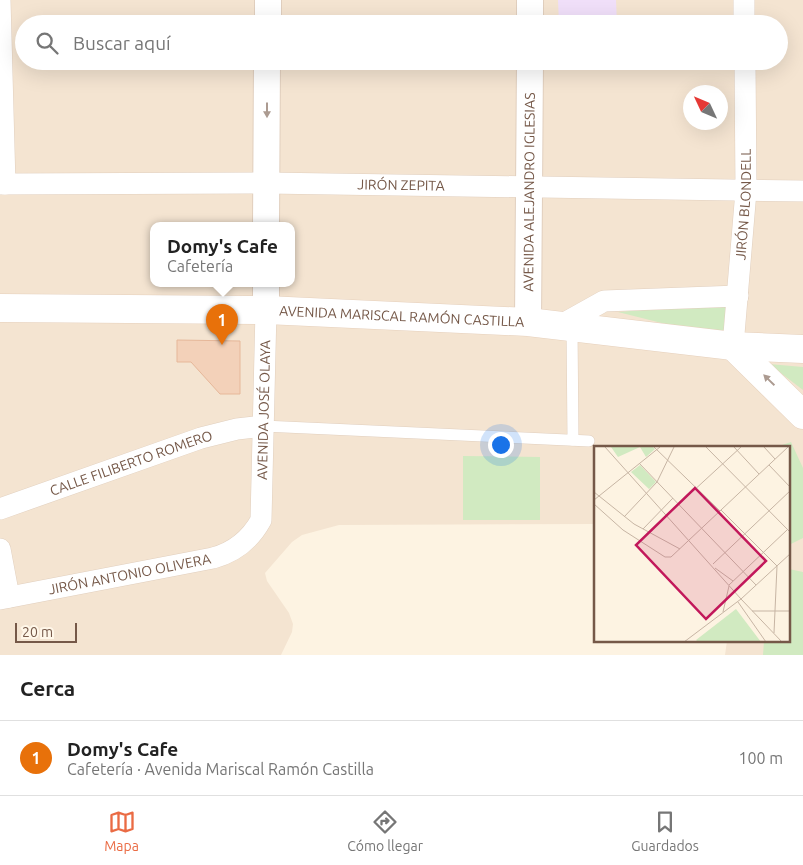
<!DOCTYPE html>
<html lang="es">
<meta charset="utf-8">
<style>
:root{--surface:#fff;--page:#f2f2f2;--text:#222;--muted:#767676;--line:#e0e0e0;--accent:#ea6b44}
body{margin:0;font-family:Ubuntu,sans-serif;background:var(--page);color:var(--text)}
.compass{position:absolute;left:683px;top:85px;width:45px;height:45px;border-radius:50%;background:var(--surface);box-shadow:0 5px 20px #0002;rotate:314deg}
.scale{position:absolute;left:15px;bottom:12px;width:62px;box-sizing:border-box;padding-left:5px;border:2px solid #755848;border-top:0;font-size:14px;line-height:18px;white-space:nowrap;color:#755848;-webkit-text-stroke:4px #fff7e9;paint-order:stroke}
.you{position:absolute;left:500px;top:444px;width:18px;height:18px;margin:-12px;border:4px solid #fff;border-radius:50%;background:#1a73e8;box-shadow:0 0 0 8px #1a73e833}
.badge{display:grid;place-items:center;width:32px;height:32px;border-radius:50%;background:var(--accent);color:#fff;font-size:16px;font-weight:700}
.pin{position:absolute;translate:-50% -41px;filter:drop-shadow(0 1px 2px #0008)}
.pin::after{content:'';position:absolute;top:26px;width:18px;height:15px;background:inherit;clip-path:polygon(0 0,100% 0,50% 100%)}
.popup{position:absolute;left:150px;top:222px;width:145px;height:65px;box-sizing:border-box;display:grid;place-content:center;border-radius:10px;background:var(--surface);filter:drop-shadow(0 1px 4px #0005);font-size:16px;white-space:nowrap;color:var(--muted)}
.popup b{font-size:19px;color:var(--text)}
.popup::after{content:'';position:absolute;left:50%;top:100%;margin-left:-10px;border:10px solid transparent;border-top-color:var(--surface)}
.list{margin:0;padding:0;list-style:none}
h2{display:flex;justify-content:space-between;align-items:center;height:65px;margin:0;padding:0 20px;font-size:21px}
h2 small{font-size:16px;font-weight:400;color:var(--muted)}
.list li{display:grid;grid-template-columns:32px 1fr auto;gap:15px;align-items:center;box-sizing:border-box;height:75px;padding:0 20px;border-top:1px solid var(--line)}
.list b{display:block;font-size:19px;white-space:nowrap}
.list p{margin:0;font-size:16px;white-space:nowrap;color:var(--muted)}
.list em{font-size:16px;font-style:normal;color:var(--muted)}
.icon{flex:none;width:28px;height:28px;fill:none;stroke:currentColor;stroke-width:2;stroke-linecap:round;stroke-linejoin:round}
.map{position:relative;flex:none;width:803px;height:655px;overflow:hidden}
.search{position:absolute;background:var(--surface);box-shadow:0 5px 20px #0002;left:15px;right:15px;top:15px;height:55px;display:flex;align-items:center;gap:12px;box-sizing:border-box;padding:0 18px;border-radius:28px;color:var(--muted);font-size:19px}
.sheet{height:140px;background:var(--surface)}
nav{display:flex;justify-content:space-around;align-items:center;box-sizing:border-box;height:70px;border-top:1px solid var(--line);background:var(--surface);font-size:14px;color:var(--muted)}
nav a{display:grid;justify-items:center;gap:2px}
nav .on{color:var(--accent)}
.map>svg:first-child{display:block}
.residential{fill:#f4e4d1;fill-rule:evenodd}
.education{fill:#f0dff9}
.green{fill:#d1eac1}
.building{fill:#f3d1b9;stroke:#e6b799}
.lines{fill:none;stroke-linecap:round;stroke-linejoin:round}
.service-casing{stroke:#e1cfbe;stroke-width:12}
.minor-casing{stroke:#e1cfbe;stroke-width:22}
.tertiary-casing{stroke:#e1cfbe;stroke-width:28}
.secondary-casing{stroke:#e6d0bc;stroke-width:29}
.service{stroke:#fff;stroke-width:11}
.minor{stroke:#fff;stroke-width:21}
.tertiary{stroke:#fff;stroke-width:26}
.secondary{stroke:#fff;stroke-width:28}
.oneway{fill:#ac9b91}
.labels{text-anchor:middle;stroke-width:4.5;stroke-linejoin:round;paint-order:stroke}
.street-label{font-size:14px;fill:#755848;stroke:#fff7e9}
.inset-road{fill:none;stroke:#c7b5a4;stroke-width:1}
.view{fill:#c2185b;fill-opacity:0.15;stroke:#c2185b;stroke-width:2.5}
.inset-edge{fill:none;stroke:#755848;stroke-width:2.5}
</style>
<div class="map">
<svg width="803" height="655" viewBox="0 0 803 655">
<rect width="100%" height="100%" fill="#fdf3e2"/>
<!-- residential -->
<path class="residential" d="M0,0h803v655h-78l2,-14h62v-193h-193l-1,76 -256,1 -37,10 -10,7 -27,31 2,8 22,32 4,11 -1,8 -11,23h-281zM24,24h755v37h-755zM690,92h30v30h-30zM153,226h138v58h-138z"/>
<!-- education -->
<g class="education">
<path d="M558,0h58l1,24h-58z"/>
<path d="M559,61h58v2l-58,2z"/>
</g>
<!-- green -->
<g class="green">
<path d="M726,303l-1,36 -107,-27z"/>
<path d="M769,364l34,3v23z"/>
<path d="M791,442l12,26v70l-14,7v-97l-13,-1z"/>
<path d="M463,456l77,1v63h-77z"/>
<path d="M789,569l14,3v83h-40l1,-14h25z"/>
</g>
<!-- building -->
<path class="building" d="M177,340l63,1v53h-20l-29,-32h-14z"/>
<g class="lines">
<!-- service casing -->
<g class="service-casing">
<g id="service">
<path d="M572,327l1,113"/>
<path d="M263,426l326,15"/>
</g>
</g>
<!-- minor casing -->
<g class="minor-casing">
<g id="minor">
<path d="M0,0l5,184"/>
<path d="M744,0v24"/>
<path id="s1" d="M0,184l267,-1 536,8"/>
<path d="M561,325l43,-24 134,-5"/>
<path id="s2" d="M733,346l13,-155 -1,-130"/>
<path id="s3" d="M0,509l201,-71 36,-9 26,-3"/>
<path d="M0,549l9,48"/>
<path id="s4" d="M0,599l213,-41c22,-6 37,-18 48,-38l5,-210"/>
</g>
</g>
<!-- tertiary casing -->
<g class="tertiary-casing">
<g id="tertiary">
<path d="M268,24v-24"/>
<path d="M530,24v-24"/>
<path d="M266,226l1,-165"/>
<path d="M266,310v-26"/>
<path id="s5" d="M528,322l2,-261"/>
</g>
</g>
<!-- secondary casing -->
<g class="secondary-casing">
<g id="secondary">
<path id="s6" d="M0,308l266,2 262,12 205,24 70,3"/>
<path d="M733,346l70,69"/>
</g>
</g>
<!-- service -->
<use href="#service" class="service"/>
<!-- minor -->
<use href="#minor" class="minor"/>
<!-- tertiary -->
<use href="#tertiary" class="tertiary"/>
<!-- secondary -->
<use href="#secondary" class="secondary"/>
</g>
<!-- one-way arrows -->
<defs><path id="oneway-solid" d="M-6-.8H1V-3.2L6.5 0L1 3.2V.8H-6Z" transform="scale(1.25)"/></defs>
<g class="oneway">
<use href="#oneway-solid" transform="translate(267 110) rotate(90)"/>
<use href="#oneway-solid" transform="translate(769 380) rotate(-136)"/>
</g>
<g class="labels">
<!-- street labels -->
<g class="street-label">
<text dy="5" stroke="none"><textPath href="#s1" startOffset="401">JIRÓN ZEPITA</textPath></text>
<text dy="5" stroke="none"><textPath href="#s5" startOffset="130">AVENIDA ALEJANDRO IGLESIAS</textPath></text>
<text dy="5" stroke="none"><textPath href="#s2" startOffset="142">JIRÓN BLONDELL</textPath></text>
<text dy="5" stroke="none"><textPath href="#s6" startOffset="402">AVENIDA MARISCAL RAMÓN CASTILLA</textPath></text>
<text dy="5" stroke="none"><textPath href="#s4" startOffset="390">AVENIDA JOSÉ OLAYA</textPath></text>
<text dy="5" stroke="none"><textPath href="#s3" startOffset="139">CALLE FILIBERTO ROMERO</textPath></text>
<text dy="5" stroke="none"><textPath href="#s4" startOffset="132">JIRÓN ANTONIO OLIVERA</textPath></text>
</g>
</g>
<!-- overview -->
<g transform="translate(594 446)">
<rect width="196" height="196" fill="#fdf3e2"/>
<path d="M17,1h42l2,2 -9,8 -6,-10 -22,10zM46,19l16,17 -7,7 -18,-17zM142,163l25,33h-63l-2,-2z" fill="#d1eac1"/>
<path class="inset-road" d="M11,1l136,152 -57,43M60,1l66,64M112,1l85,86M140,1l25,27M170,1l11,12M45,17l117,122M175,19l22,23M0,46l40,32 46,25M0,54l66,-53M0,58l29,26 42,27h6l117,-110M85,58l62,-57M127,64l56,56M30,71l33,-35 17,-35M49,83l30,-31M119,118l78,-74M121,122l18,13M135,139l58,-55M144,156l28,40M158,165h39M129,166l6,-26M180,187l3,-67M188,196l-41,-43 50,-46"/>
<path class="view" d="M101,42l71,73 -60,58 -70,-74z"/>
<rect width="196" height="196" class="inset-edge"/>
</g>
</svg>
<svg class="compass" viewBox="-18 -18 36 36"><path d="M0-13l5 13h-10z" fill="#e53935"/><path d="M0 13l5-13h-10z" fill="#767676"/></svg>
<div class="scale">20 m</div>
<div class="you"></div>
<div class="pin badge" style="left:222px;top:345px;background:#e8710a">1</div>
<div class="popup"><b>Domy's Cafe</b>Cafetería</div>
<div class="search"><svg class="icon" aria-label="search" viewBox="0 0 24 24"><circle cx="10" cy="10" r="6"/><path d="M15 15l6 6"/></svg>Buscar aquí</div>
</div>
<section class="sheet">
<h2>Cerca<small></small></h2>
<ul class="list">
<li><span class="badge" style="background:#e8710a">1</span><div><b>Domy's Cafe</b><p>Cafetería · Avenida Mariscal Ramón Castilla</p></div><em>100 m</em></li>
</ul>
</section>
<nav>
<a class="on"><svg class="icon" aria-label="map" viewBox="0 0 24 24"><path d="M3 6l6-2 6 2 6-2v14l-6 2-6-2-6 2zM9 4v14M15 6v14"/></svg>Mapa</a>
<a><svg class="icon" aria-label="directions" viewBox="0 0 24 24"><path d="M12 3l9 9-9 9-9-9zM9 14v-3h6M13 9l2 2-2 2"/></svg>Cómo llegar</a>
<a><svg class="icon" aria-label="saved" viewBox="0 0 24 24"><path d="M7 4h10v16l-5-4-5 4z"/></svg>Guardados</a>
</nav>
